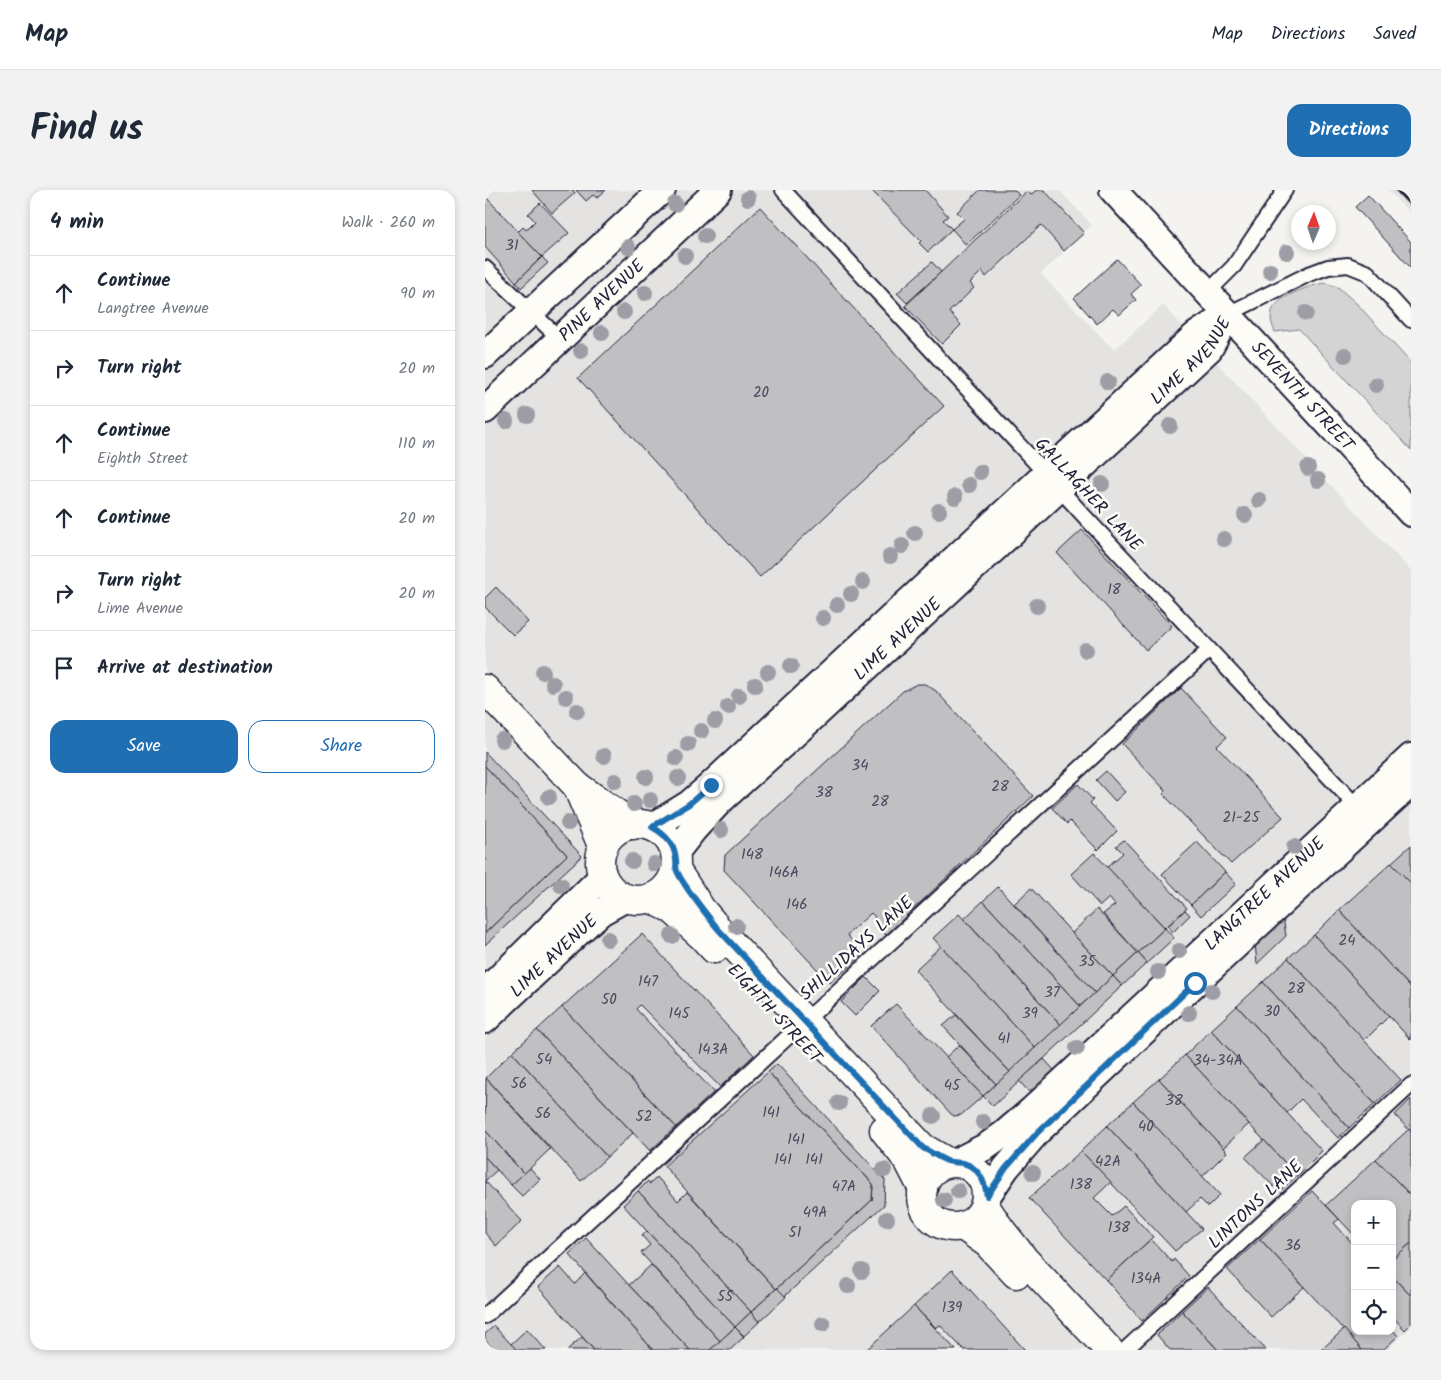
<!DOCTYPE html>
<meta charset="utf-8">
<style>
:root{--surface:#fff;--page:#f2f2f3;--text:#1f2937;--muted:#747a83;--line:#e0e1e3;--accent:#1f6fb2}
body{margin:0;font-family:Kalam,sans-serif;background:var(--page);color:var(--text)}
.controls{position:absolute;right:15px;bottom:15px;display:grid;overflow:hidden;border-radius:10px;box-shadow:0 2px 8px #0003}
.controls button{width:45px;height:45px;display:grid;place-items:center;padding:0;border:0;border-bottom:1px solid var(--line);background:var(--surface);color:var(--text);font:25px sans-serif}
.compass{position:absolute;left:806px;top:15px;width:45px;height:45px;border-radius:50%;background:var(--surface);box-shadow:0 2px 8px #0003;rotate:2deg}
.stop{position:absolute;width:15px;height:15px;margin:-11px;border:4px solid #1f6fb2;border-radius:50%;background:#fff}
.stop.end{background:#1f6fb2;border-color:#fff;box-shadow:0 1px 5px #0008}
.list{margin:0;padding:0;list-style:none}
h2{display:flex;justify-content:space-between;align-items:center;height:65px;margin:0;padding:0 20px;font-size:21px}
h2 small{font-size:16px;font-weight:400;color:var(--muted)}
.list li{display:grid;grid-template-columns:32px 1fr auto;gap:15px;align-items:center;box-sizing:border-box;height:75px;padding:0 20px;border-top:1px solid var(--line)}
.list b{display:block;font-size:19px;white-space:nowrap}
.list p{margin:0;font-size:16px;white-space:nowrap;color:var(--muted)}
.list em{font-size:16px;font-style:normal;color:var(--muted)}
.actions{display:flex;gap:10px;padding:15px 20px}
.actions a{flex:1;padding:11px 0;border:1px solid var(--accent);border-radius:15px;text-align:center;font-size:18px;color:var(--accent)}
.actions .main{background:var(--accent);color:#fff}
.icon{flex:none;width:28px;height:28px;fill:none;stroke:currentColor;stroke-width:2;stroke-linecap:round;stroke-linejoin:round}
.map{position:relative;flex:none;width:926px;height:1160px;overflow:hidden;border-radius:15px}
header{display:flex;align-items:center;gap:30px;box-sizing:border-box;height:70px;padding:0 25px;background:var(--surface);border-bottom:1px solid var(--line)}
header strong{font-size:24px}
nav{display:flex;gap:28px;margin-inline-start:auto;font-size:18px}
.intro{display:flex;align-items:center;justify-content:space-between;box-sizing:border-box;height:120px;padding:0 30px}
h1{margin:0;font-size:35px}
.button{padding:12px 22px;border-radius:15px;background:var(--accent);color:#fff;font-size:18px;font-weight:700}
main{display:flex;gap:30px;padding:0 30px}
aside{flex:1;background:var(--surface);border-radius:15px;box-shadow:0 2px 8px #0003}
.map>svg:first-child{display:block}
.built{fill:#e4e3e2;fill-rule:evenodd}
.green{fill:#d5d4d5;stroke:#7c7b88}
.building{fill:#c0bfc2;stroke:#22223b}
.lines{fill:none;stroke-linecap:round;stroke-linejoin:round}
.service-casing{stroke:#22223b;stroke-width:18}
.minor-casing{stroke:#22223b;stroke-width:30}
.tertiary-casing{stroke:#22223b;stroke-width:31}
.service{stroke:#fdfcf7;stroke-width:14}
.minor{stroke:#fdfcf7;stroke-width:26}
.tertiary{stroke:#fdfcf7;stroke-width:28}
.rail{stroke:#22223b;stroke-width:4}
.tree{fill:#9e9da5}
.route{stroke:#1f6fb2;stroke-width:6}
.labels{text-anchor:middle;stroke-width:5;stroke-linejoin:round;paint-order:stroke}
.number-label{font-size:15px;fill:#4a495d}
.street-label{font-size:18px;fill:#22223b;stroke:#fdfcf7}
</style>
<header>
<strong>Map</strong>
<nav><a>Map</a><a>Directions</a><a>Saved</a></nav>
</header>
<div class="intro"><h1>Find us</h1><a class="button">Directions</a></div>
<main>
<aside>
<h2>4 min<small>Walk · 260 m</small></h2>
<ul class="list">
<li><svg class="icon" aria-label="ahead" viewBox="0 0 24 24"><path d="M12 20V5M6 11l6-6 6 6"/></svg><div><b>Continue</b><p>Langtree Avenue</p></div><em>90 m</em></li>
<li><svg class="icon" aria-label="right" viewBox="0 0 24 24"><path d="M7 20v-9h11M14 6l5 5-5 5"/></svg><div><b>Turn right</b></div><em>20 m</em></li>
<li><svg class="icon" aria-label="ahead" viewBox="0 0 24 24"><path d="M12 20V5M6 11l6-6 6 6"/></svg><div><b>Continue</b><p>Eighth Street</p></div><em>110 m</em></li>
<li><svg class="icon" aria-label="ahead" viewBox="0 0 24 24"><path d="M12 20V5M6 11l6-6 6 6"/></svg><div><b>Continue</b></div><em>20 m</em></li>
<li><svg class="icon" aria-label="right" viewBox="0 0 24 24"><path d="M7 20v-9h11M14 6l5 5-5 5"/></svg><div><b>Turn right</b><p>Lime Avenue</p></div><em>20 m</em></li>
<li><svg class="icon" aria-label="arrive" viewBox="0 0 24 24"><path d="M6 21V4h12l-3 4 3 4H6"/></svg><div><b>Arrive at destination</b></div></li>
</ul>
<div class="actions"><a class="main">Save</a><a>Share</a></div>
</aside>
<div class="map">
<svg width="926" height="1160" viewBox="0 0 926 1160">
<rect width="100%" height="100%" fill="#f4f3ef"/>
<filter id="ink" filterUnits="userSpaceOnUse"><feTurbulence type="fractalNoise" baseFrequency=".02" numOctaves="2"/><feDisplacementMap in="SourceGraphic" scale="10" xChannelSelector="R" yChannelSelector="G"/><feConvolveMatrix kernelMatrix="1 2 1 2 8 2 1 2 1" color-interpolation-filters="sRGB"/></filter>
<g filter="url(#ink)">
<!-- built -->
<g class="built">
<path d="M0,0h574l33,35 -51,49 73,76 49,-45 248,266v756l-24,23h-902zM870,1014h37v127h-37z"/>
<path d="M903,0h23v25z"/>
</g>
<!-- green -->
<path class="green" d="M840,93l13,4 19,17 54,59v87l-112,-121 -24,3c-3,-7 -6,-15 -2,-23 6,-13 38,-24 52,-26z"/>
<!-- building -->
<g class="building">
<path d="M47,0h41l2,3 -23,20z"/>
<path d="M91,0h30l-9,8 -4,-3 -7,6z"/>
<path d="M389,0h51l23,26 -5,4 9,9 -24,23 -9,-9 2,-2 -49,-50z"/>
<path d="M495,0h34l5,5 -53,50 -14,-16 12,-10 -7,-7z"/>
<path d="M551,0h8l40,43 -20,18 -23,-26 -55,52 -4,-6 -12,12 4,5 -25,24 12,13 -19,19 -37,-38 122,-115 4,4z"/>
<path d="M883,5l43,47v26l-56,-61z"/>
<path d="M0,6l57,61 -26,25 -31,-35z"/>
<path d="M55,13l29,30 -27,24 -24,-25 5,-5 3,3 9,-9 -7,-7z"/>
<path d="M275,17l184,199 -184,171 -182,-199z"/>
<path d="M57,67l6,6 -27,25 -5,-6z"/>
<path d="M632,69l24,26 -10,9 5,6 -17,15 -6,-6 -16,15 -23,-26z"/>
<path d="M447,72l9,10 -34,31 -10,-10z"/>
<path d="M597,340l90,96 -26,24 -89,-97z"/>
<path d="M11,397l32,35 -15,13 -28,-28v-9z"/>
<path d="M432,494h8l11,7 97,105 -147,139 -14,-15 3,-3 -4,-4 -24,22 17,19 -34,29 -106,-113 1,-15 178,-164z"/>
<path d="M696,498l46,49 -10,9 66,71 -52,47 -68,-70 3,-3 -44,-47z"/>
<path d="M0,562l97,104 -97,89v-12l82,-78 -82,-89z"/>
<path d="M0,576l82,89 -82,78z"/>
<path d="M621,581l19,21 -10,9 -19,-21z"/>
<path d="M593,594l15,16 -3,3 27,28 -19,19 -28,-29 -3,3 -15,-16z"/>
<path d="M639,650l63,68 -22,20 -58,-61 16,-14 -7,-7z"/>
<path d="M712,652l28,30 -34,33 -29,-31z"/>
<path d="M926,655v38l-20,-20z"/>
<path d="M609,663l71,75 -27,25 -35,-39 12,-9 -6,-7 -9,8 -29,-32z"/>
<path d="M906,673l20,20v105l-72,-78z"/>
<path d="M740,682l11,12 -35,32 -10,-11z"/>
<path d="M513,697l97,106 -15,13 -97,-105z"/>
<path d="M546,698l41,45 41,43 -18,17 -81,-89z"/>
<path d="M498,711l97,105 -19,19 -97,-106z"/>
<path d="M612,719l41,44 -25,23 -41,-43z"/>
<path d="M700,720l5,5 -17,17 -5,-6z"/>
<path d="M854,720l72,78v52l-97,-105z"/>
<path d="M474,724l102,111 -26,23 -102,-110z"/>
<path d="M798,727l3,19 -29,28 -2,-21z"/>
<path d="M680,738l9,10 -27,25 -9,-10z"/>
<path d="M157,744l112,121 -34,32 -80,-82 -4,4 78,83 -38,35 -114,-120z"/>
<path d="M829,745l75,81 -25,25 -76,-83z"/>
<path d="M456,756l94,102 -25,24 -95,-102z"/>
<path d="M653,763l9,10 -25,23 -9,-10z"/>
<path d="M803,768l113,122 -26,24 -112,-122z"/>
<path d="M628,786l9,10 -129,120 -10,-10z"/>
<path d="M381,787l14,14 -25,25 -14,-14z"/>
<path d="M778,792l112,122 -26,24 -112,-122z"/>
<path d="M411,814l87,92 -22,19 -7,1 -3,-2 -80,-88z"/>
<path d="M752,816l112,122 -11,10 -37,-39 -14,14 -76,-83z"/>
<path d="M77,817l114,120 -26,24 -113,-121z"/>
<path d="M471,825l54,57 -14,12 -53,-58z"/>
<path d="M52,840l96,103 -26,24 -95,-105z"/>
<path d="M726,840l111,121 -25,25 -112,-121z"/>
<path d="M474,855l37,39 -13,12 -37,-39z"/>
<path d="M27,862l95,105 -26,24 -95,-103z"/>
<path d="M700,865l64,69 -26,24 -64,-69z"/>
<path d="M559,869l10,11 1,6 -18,17h-7l-11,-12z"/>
<path d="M292,874l108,116 -1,25 -99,91 -8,-8 95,-88 1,-16 -105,-112z"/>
<path d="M283,882l105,112 -1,16 -96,89 -112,-123z"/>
<path d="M1,888l64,71 -26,25 -39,-44z"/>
<path d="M674,889l68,73 -25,25 -69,-75z"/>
<path d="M926,909v33l-16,-17z"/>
<path d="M648,912l87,93 -12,12 -8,-8 -14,13 -79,-86z"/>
<path d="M622,936l95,103 -27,22 -94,-100z"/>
<path d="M924,939l2,3v64l-35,-37z"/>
<path d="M0,940l39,44 -13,11 -26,-28z"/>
<path d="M779,950l33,36 -18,16 -34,-35z"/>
<path d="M596,961l30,31 -17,16 18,18 12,-10 29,31 -47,43 -77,-82z"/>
<path d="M0,967l12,13 -12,11z"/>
<path d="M891,969l35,37v47l-19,17v-56h-37v32l-29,-31z"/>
<path d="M45,978l10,11 -18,17 -11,-11z"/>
<path d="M172,987l21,24 9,-9 89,97 -25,23 -113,-121 10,-10 2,3z"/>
<path d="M0,991l37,40 -26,25 -11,-13z"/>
<path d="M153,1001l113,121 -16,15 -112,-122z"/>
<path d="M827,1001l27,28 -5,4 21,23v38l-2,2 2,3v42h37v-2l6,7 -15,14h-21l-102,-111z"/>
<path d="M162,1041l88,96 -15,14 -79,-88 9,-8 -8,-9z"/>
<path d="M101,1048l43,47 61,65h-37l-84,-96z"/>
<path d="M666,1049l21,23 2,-3 15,17 -47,45 -36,-41z"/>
<path d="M775,1049l44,48 -33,30 -44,-48z"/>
<path d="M926,1053v53l-19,-20v-16z"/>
<path d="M166,1075l69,76 -10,9h-20l-61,-65z"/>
<path d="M75,1077l15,17 10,-11 68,77h-59l-56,-63z"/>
<path d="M467,1080l73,80h-61l-24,-25 -4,3 -22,-22z"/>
<path d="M907,1086l19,20v28l-6,6 -13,-14z"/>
<path d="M723,1097l58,63h-48l-36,-39z"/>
<path d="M292,1098l9,9 -27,25 -8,-10z"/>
<path d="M429,1116l42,44h-90z"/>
<path d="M697,1121l36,39h-48l-13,-15z"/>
<path d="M266,1122l8,10 -15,14 -9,-9z"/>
<path d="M9,1136l17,18 6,6h-23l-9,-10v-6z"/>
<path d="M250,1137l9,10 -14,13h-20z"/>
<path d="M42,1139l19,21h-29l-6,-6z"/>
<path d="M859,1139l18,21h-41z"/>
<path d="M97,1147l12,13h-27z"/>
</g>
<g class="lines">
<!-- service casing -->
<g class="service-casing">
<g id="service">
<path d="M298,0l263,284 39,43 276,294"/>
<path d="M0,78l75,71"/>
<path d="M722,103l27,-27 51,-76"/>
<path d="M743,124l81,-40 19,-7 20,-2 20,8 43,47"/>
<path d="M0,1126l320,-295 404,-371"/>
<path d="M640,1160l286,-265"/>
</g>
</g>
<!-- minor casing -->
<g class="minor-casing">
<g id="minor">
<path id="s1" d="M628,0l298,323"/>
<path d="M0,165l177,-165"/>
<path id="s2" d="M0,220l233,-220"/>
<path d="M167,637l37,-23 22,-19 485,-450 29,-19"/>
<path id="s3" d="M190,663l19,-24 27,-29 92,-83 396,-368 19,-35"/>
<path d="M0,802l118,-116"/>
<path id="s4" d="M0,830l101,-95 15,-13 25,-14"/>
<path id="s5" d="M471,972l31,-16 17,-12 28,-24 379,-353"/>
<path d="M502,1006l19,-28 32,-37 157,-148 216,-200"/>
</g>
</g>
<!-- tertiary casing -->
<g class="tertiary-casing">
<g id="tertiary">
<path d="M0,499l92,97 56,39"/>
<path d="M92,596l26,62"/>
<circle cx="153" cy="672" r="38"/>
<path d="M191,680l25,39 17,20 205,219 26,15"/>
<path d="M165,708l22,11 30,27 12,13"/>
<path d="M399,940l25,32 14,27"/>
<circle cx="469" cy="1005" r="32"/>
<path d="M500,1016l16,24 23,29 85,91"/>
<path d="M478,1036l24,17 29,31"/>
</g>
</g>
<!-- service -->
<use href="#service" class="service"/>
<!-- minor -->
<use href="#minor" class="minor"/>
<!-- tertiary -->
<use href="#tertiary" class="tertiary"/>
<!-- rail -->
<path class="rail" d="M912,0l14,15"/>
</g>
<!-- trees -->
<g class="tree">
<circle cx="263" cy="8" r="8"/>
<circle cx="190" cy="14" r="8"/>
<circle cx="220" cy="46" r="8"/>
<circle cx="143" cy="57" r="8"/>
<circle cx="802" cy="62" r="8"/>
<circle cx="200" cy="66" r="8"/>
<circle cx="785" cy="81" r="8"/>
<circle cx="160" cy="103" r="8"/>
<circle cx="139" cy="122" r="8"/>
<circle cx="821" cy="123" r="8"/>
<circle cx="117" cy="143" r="8"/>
<circle cx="96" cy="161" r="8"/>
<circle cx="860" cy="165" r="8"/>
<circle cx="623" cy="192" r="8"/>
<circle cx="891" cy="195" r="8"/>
<circle cx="42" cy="225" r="8"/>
<circle cx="21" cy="231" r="8"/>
<circle cx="685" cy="236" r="8"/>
<circle cx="823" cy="278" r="8"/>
<circle cx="495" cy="282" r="8"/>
<circle cx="833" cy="290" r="8"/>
<circle cx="617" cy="294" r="8"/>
<circle cx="484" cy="295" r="8"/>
<circle cx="470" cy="307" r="8"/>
<circle cx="774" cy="310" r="8"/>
<circle cx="454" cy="321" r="8"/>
<circle cx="760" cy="325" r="8"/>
<circle cx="430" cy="343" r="8"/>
<circle cx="739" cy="349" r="8"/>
<circle cx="417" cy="356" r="8"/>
<circle cx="405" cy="366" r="8"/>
<circle cx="378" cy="392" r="8"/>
<circle cx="366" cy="404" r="8"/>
<circle cx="352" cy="415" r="8"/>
<circle cx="552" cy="416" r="8"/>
<circle cx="338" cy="428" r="8"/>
<circle cx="601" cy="460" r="8"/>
<circle cx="306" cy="476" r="8"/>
<circle cx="58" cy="482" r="8"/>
<circle cx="283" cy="482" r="8"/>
<circle cx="68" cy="494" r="8"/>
<circle cx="270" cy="495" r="8"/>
<circle cx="254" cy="506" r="8"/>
<circle cx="81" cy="507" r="8"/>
<circle cx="243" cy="517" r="8"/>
<circle cx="92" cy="521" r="8"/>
<circle cx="230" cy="531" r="8"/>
<circle cx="216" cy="541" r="8"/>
<circle cx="17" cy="550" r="8"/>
<circle cx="203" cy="554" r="8"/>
<circle cx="119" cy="566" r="8"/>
<circle cx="191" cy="568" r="8"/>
<circle cx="161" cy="587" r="8"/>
<circle cx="193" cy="588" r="8"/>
<circle cx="130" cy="591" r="8"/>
<circle cx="64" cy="607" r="8"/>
<circle cx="165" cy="610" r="8"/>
<circle cx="149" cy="614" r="8"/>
<circle cx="83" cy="633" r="8"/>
<circle cx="236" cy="640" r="8"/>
<circle cx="809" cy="657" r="8"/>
<circle cx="147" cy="671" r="8"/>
<circle cx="169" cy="674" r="8"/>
<circle cx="76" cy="695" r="8"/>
<circle cx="251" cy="736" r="8"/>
<circle cx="187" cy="746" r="8"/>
<circle cx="123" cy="749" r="8"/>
<circle cx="694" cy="761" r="8"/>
<circle cx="673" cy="782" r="8"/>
<circle cx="727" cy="801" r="8"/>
<circle cx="704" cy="823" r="8"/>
<circle cx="592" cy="858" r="8"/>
<circle cx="354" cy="913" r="8"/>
<circle cx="448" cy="926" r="8"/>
<circle cx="498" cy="932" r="8"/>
<circle cx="399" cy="980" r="8"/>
<circle cx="548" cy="983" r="8"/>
<circle cx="473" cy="1001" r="8"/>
<circle cx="459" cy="1010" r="8"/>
<circle cx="402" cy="1029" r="8"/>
<circle cx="377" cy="1081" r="8"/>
<circle cx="363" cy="1096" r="8"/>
<circle cx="338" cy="1134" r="8"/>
</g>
</g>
<g class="lines" filter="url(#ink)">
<!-- route -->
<path class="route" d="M226,595l-22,19 -37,23c13,7 23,17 24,33 1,4 -1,8 1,11 2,5 5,9 8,14 10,15 21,29 33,44l205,219c8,4 16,10 24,13 5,2 11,1 16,2 15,4 22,18 24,33l19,-28 32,-36 157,-149"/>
</g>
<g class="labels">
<!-- number labels -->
<g class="number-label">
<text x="27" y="60">31</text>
<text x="276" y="207">20</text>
<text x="629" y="404">18</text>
<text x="375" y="580">34</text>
<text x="515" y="601">28</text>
<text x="339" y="607">38</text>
<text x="395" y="616">28</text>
<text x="756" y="632">21-25</text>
<text x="267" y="669">148</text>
<text x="299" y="687">146A</text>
<text x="312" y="719">146</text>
<text x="862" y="755">24</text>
<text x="602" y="776">35</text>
<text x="163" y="796">147</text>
<text x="811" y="803">28</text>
<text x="567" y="807">37</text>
<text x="124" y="814">50</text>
<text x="787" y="826">30</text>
<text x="194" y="828">145</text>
<text x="545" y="828">39</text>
<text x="519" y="853">41</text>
<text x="228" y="864">143A</text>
<text x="59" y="874">54</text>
<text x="733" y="875">34-34A</text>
<text x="34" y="898">56</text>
<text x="467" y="900">45</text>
<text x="689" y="915">38</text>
<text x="286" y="927">141</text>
<text x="58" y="928">56</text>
<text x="159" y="931">52</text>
<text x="661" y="941">40</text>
<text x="311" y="954">141</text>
<text x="298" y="974">141</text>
<text x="329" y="974">141</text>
<text x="623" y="976">42A</text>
<text x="596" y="999">138</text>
<text x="359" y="1001">47A</text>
<text x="330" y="1027">49A</text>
<text x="634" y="1042">138</text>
<text x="310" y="1047">51</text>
<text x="808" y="1060">36</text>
<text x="661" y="1093">134A</text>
<text x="240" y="1111">55</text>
<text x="467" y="1122">139</text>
</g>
<!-- street labels -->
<g class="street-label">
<text dy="6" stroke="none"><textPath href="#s2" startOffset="160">PINE AVENUE</textPath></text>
<text dy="6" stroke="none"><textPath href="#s3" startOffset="714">LIME AVENUE</textPath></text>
<text dy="6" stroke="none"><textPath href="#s1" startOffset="280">SEVENTH STREET</textPath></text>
<text transform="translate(604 304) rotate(47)" y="6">GALLAGHER LANE</text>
<text dy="6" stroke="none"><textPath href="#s3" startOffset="309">LIME AVENUE</textPath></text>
<text dy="6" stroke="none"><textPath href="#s5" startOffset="410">LANGTREE AVENUE</textPath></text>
<text transform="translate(371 758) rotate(-42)" y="6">SHILLIDAYS LANE</text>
<text dy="6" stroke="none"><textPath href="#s4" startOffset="94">LIME AVENUE</textPath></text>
<text transform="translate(290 823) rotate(47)" y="6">EIGHTH STREET</text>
<text transform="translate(770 1014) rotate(-43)" y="6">LINTONS LANE</text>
</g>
</g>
</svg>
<div class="controls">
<button>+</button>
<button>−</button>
<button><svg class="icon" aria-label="locate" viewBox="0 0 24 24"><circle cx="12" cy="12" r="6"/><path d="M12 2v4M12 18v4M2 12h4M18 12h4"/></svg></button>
</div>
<svg class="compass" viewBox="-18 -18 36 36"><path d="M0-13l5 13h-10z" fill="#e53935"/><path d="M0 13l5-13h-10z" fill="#747a83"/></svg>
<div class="stop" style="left:710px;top:793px"></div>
<div class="stop end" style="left:226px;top:595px"></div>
</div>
</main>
